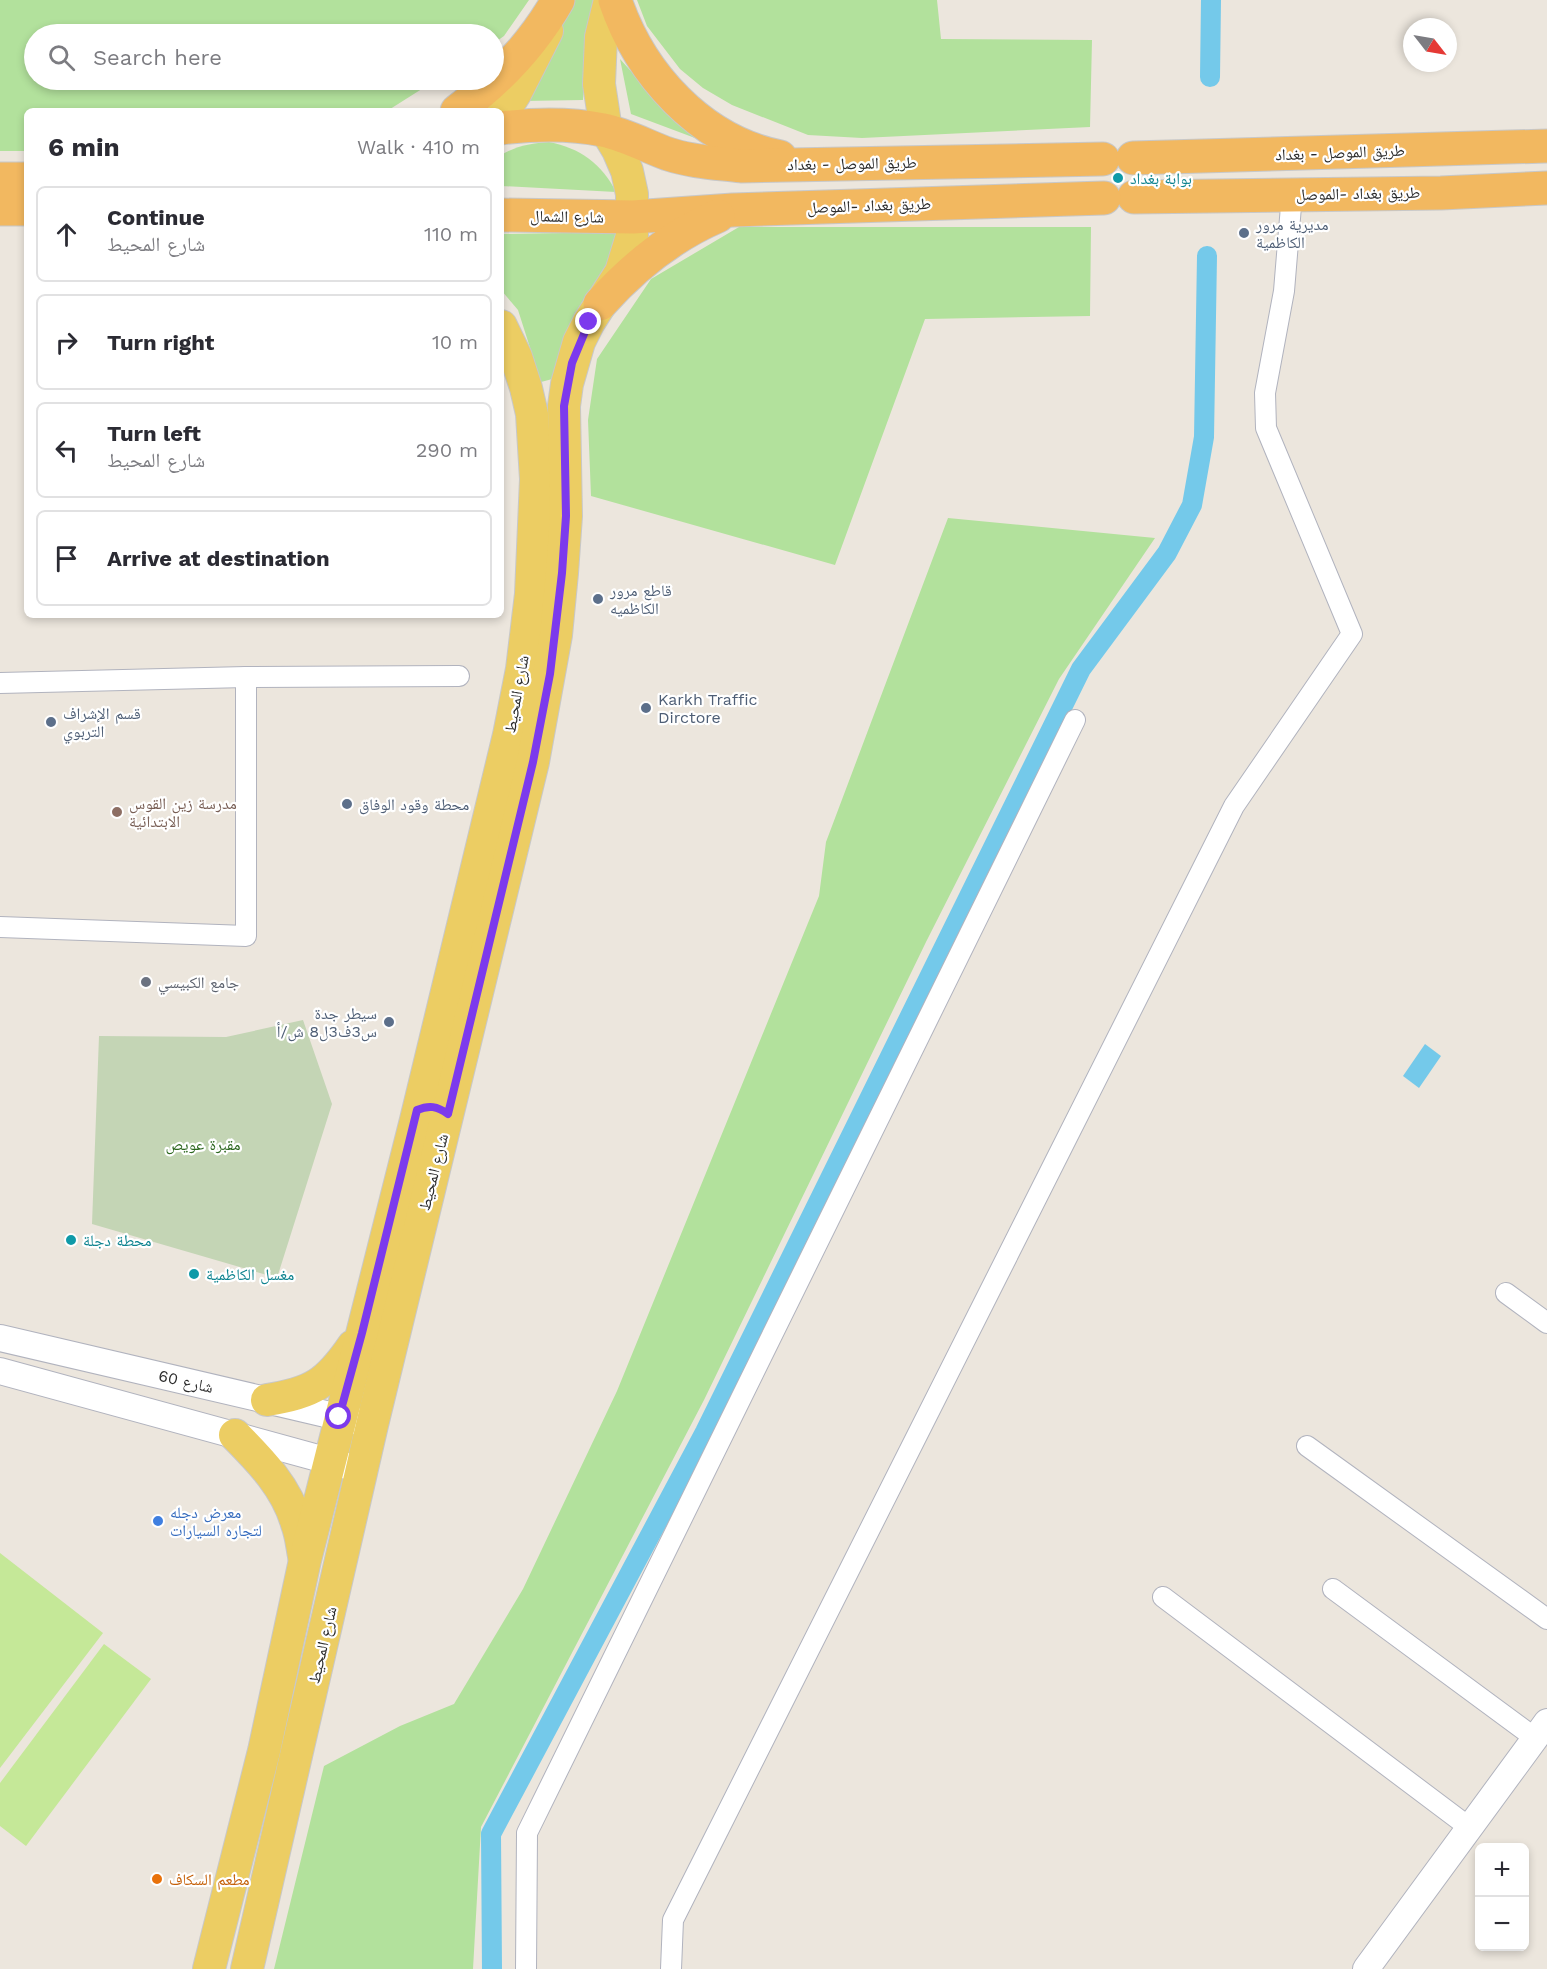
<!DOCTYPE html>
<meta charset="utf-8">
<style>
:root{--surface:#fff;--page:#f2f2f3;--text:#2b2b33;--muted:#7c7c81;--line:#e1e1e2}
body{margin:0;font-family:"Work Sans","Noto Naskh Arabic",sans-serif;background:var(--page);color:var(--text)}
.controls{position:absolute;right:18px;bottom:18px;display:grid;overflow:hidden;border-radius:9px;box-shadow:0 3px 9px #0003}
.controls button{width:54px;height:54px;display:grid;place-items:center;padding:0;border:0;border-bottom:2px solid var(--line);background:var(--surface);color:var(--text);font:30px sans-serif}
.compass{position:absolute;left:1403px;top:18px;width:54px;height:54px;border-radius:50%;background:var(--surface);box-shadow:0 3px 9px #0003;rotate:121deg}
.stop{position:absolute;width:18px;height:18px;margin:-14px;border:4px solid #7c3aed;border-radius:50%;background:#fff}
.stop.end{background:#7c3aed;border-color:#fff;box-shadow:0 2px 6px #0008}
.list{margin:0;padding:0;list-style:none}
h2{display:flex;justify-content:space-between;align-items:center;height:78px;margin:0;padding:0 24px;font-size:26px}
h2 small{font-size:20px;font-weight:400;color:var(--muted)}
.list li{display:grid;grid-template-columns:39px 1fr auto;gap:18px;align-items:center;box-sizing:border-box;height:96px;margin:0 12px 12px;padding:0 12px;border:2px solid var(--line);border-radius:9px}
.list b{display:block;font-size:22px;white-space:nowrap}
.list p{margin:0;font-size:20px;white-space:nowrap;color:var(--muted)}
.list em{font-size:20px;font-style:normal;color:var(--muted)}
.icon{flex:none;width:33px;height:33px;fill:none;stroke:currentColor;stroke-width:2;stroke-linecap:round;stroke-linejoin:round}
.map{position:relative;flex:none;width:1547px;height:1969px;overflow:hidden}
.search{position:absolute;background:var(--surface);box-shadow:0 3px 9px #0003;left:24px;top:24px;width:480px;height:66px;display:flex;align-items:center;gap:15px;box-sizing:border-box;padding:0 21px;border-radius:33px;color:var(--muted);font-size:22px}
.panel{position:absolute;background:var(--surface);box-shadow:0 3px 9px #0003;left:24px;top:108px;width:480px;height:510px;border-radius:9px}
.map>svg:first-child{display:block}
.green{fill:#b2e19c}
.cemetery{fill:#c4d5b5}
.pitch{fill:#c5e898}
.water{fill:#74c9ea}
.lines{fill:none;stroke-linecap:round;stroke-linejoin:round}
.canal{stroke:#74c9ea;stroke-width:20}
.minor-casing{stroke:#b1b3be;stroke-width:22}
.tertiary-casing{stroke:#b1b3be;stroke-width:28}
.primary-casing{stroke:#c8c8c8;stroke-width:34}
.trunk-casing{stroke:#c8c8c8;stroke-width:35}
.minor{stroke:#fff;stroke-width:20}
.tertiary{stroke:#fff;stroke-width:26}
.primary{stroke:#eccd63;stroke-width:32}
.trunk{stroke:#f2b860;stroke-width:33}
.route{stroke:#7c3aed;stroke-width:8}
.culture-dot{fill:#0f9aa8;stroke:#fff;stroke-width:2}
.service-dot{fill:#5c6f8a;stroke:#fff;stroke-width:2}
.education-dot{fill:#8d6e63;stroke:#fff;stroke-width:2}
.worship-dot{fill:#6b7280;stroke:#fff;stroke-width:2}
.shop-dot{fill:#3f7fe0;stroke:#fff;stroke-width:2}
.food-dot{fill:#e8710a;stroke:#fff;stroke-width:2}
.labels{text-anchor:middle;stroke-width:4.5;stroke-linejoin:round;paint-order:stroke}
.street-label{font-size:16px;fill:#2b2b2b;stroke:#fff}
.culture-label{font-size:16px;fill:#0d838f;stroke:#fff;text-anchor:start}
.service-label{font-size:16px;fill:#4e5e75;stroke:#fff;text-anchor:start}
.education-label{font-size:16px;fill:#785e54;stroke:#fff;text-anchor:start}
.worship-label{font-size:16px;fill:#5b616d;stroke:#fff;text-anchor:start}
.park-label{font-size:16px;fill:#2b661d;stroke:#fff}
.shop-label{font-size:16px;fill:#366cbe;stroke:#fff;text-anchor:start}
.food-label{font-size:16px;fill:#c56008;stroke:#fff;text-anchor:start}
</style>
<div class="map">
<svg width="1547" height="1969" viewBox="0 0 1547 1969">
<rect width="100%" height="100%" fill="#ece6dd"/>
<!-- green -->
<g class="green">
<path d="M0,0h529l-25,36 -10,7v-9h-460v46h402l-49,31h-360v40h-27z"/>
<path d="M571,0h27l-10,25 -5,75 -61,1z"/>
<path d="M637,0h300l4,39 151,1 -2,87 -228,11 -54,-3 -76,-30 -29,-17 -23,-19 -33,-43z"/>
<path d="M620,59l34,38 41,41 -64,-24z"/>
<path d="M549,142c31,6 53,22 67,50l-115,-6v-31c15,-9 31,-12 48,-13z"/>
<path d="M739,227h352l-1,89 -165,3 -90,246 -244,-69 -3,-76 9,-61 54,-80z"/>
<path d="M621,232l-4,17 -61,129 -15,4 -23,-72 -17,-20v-56z"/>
<path d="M948,518l207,20 -96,141 -133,263 -222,458 -223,427 -8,142h-199l50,-203 76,-40 54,-22 69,-115 94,-198 202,-495 7,-54z"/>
</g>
<!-- cemetery -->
<path class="cemetery" d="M303,1020l29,84 -55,174 -185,-54 7,-188 127,1z"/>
<!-- pitch -->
<g class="pitch">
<path d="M0,1553l103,80 -103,135z"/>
<path d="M104,1644l47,35 -125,167 -26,-20v-43z"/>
</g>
<!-- water -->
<path class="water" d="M1425,1044l16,12 -22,32 -16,-12z"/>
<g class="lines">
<!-- canal -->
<g class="canal">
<path d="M1210,77l1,-77"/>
<path d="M492,1969l-1,-135 214,-402 376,-763 86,-116 25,-48 12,-68 3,-181"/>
</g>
<!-- minor casing -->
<g class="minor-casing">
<g id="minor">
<path d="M0,683l246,-6 213,-1"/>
<path d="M0,927l246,9v-259"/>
<path d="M1506,1293l41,30"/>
<path d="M1307,1446l240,173"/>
<path d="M1333,1589l202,149"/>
<path d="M1163,1597l307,231"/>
<path d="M526,1969l1,-136 548,-1113"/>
<path d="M671,1969l2,-49 561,-1114 118,-172 -86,-206 -1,-35 19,-102 8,-97"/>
</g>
</g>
<!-- tertiary casing -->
<g class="tertiary-casing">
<g id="tertiary">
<path d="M0,1338l360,84"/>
<path d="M0,1371l347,95"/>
<path d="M1366,1969l181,-247"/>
</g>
</g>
<!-- primary casing -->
<g class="primary-casing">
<g id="primary">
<path d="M501,116l15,-24 31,-61"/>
<path d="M267,1400c45,-7 60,-16 86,-54"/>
<path d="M235,1435c26,26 52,53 62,89 4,10 5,22 7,32"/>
<path d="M209,1969l55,-218 41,-191 111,-440 93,-385 13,-66 9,-75 5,-115 -2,-32 -2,-33 -6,-26 -10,-31 -15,-31"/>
<path d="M247,1969l125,-544 161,-663 23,-127 6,-62 4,-57 -2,-110 3,-22 12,-42 10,-20 32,-50 11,-36v-42l-5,-23 -9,-21 -12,-20 -7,-46 2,-47 9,-37"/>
</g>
</g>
<!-- trunk casing -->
<g class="trunk-casing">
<g id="trunk">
<path d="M615,0c25,74 85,141 165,157"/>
<path d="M457,111c41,-30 76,-67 101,-111"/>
<path d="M501,128c34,-4 68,-5 102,2 23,5 43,16 65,24 24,8 49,9 73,12l362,-7"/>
<path d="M1133,158l414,-12"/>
<path d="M0,179h27"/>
<path d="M1134,197l307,-4 106,-5"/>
<path d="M0,209h27"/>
<path d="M501,215l132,2 100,-7 371,-12"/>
<path d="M600,304c34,-38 71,-68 118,-88"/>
</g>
</g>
<!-- minor -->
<use href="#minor" class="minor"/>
<!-- tertiary -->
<use href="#tertiary" class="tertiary"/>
<!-- primary -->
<use href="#primary" class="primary"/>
<!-- trunk -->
<use href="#trunk" class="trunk"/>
</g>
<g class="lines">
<!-- route -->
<path class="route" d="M339,1417l23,-84 55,-223c12,-5 20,-4 31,4l85,-352 17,-88 12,-101 4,-57 -2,-110 8,-43 17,-41"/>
</g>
<!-- markers -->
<g class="culture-dot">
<circle cx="1118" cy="178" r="6"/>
<circle cx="71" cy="1240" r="6"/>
<circle cx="194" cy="1274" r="6"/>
</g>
<g class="service-dot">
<circle cx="1244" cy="233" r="6"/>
<circle cx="598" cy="599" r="6"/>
<circle cx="646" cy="708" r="6"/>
<circle cx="51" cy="722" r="6"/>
<circle cx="347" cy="804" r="6"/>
<circle cx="389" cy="1022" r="6"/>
</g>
<circle class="education-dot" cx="117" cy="812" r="6"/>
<circle class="worship-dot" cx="146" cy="982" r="6"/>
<circle class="shop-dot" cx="158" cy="1521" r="6"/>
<circle class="food-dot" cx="157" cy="1879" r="6"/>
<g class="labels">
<!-- street labels -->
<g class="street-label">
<text transform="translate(1340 152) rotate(-2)" y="6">طريق الموصل - بغداد</text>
<text transform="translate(852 163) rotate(-1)" y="6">طريق الموصل - بغداد</text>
<text transform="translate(1358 193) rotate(-1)" y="6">طريق بغداد -الموصل</text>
<text transform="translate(869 205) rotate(-2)" y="6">طريق بغداد -الموصل</text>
<text transform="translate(567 216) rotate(1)" y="6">شارع الشمال</text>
<text transform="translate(516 694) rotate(-80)" y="6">شارع المحيط</text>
<text transform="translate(433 1172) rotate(-76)" y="6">شارع المحيط</text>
<text transform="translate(186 1381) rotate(13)" y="6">شارع 60</text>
<text transform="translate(322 1645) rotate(-77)" y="6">شارع المحيط</text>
</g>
<!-- culture labels -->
<g class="culture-label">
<text x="1130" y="184">بوابة بغداد</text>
<text x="83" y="1246">محطة دجلة</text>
<text x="206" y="1280">مغسل الكاظمية</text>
</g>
<!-- service labels -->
<g class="service-label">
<text x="1256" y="230">مديرية مرور<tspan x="1256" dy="18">الكاظمية</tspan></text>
<text x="610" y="596">قاطع مرور<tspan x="610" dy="18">الكاظميه</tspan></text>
<text x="658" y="705">Karkh Traffic<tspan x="658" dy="18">Dirctore</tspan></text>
<text x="63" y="719">قسم الإشراف<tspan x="63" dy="18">التربوي</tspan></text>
<text x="359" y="810">محطة وقود الوفاق</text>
<text x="377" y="1019" text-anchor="end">سيطر جدة<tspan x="377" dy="18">س3ف3ل8 ش/أ</tspan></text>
</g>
<!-- education labels -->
<g class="education-label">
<text x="129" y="809">مدرسة زين القوس<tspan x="129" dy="18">الابتدائية</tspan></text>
</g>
<!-- worship labels -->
<g class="worship-label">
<text x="158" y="988">جامع الكبيسي</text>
</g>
<!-- park labels -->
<g class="park-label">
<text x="203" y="1150">مقبرة عويص</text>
</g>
<!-- shop labels -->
<g class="shop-label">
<text x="170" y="1518">معرض دجله<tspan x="170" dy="18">لتجاره السيارات</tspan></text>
</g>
<!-- food labels -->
<g class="food-label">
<text x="169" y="1885">مطعم السكاف</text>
</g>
</g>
</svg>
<div class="controls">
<button>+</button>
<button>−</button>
</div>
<svg class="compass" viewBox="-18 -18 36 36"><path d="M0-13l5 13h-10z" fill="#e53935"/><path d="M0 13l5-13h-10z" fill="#7c7c81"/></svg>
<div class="stop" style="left:339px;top:1417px"></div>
<div class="stop end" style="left:589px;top:322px"></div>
<div class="search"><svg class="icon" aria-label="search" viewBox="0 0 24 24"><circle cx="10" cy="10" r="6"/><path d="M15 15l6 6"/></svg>Search here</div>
<section class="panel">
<h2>6 min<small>Walk · 410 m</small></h2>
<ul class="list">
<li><svg class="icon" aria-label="ahead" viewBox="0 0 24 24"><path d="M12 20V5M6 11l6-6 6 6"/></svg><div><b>Continue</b><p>شارع المحيط</p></div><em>110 m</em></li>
<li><svg class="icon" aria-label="right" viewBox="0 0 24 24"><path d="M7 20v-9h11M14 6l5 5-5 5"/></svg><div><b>Turn right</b></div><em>10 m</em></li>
<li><svg class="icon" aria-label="left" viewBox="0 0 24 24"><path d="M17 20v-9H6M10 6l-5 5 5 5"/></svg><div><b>Turn left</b><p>شارع المحيط</p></div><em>290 m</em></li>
<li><svg class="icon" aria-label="arrive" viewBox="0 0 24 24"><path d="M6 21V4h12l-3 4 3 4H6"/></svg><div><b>Arrive at destination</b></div></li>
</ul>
</section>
</div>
